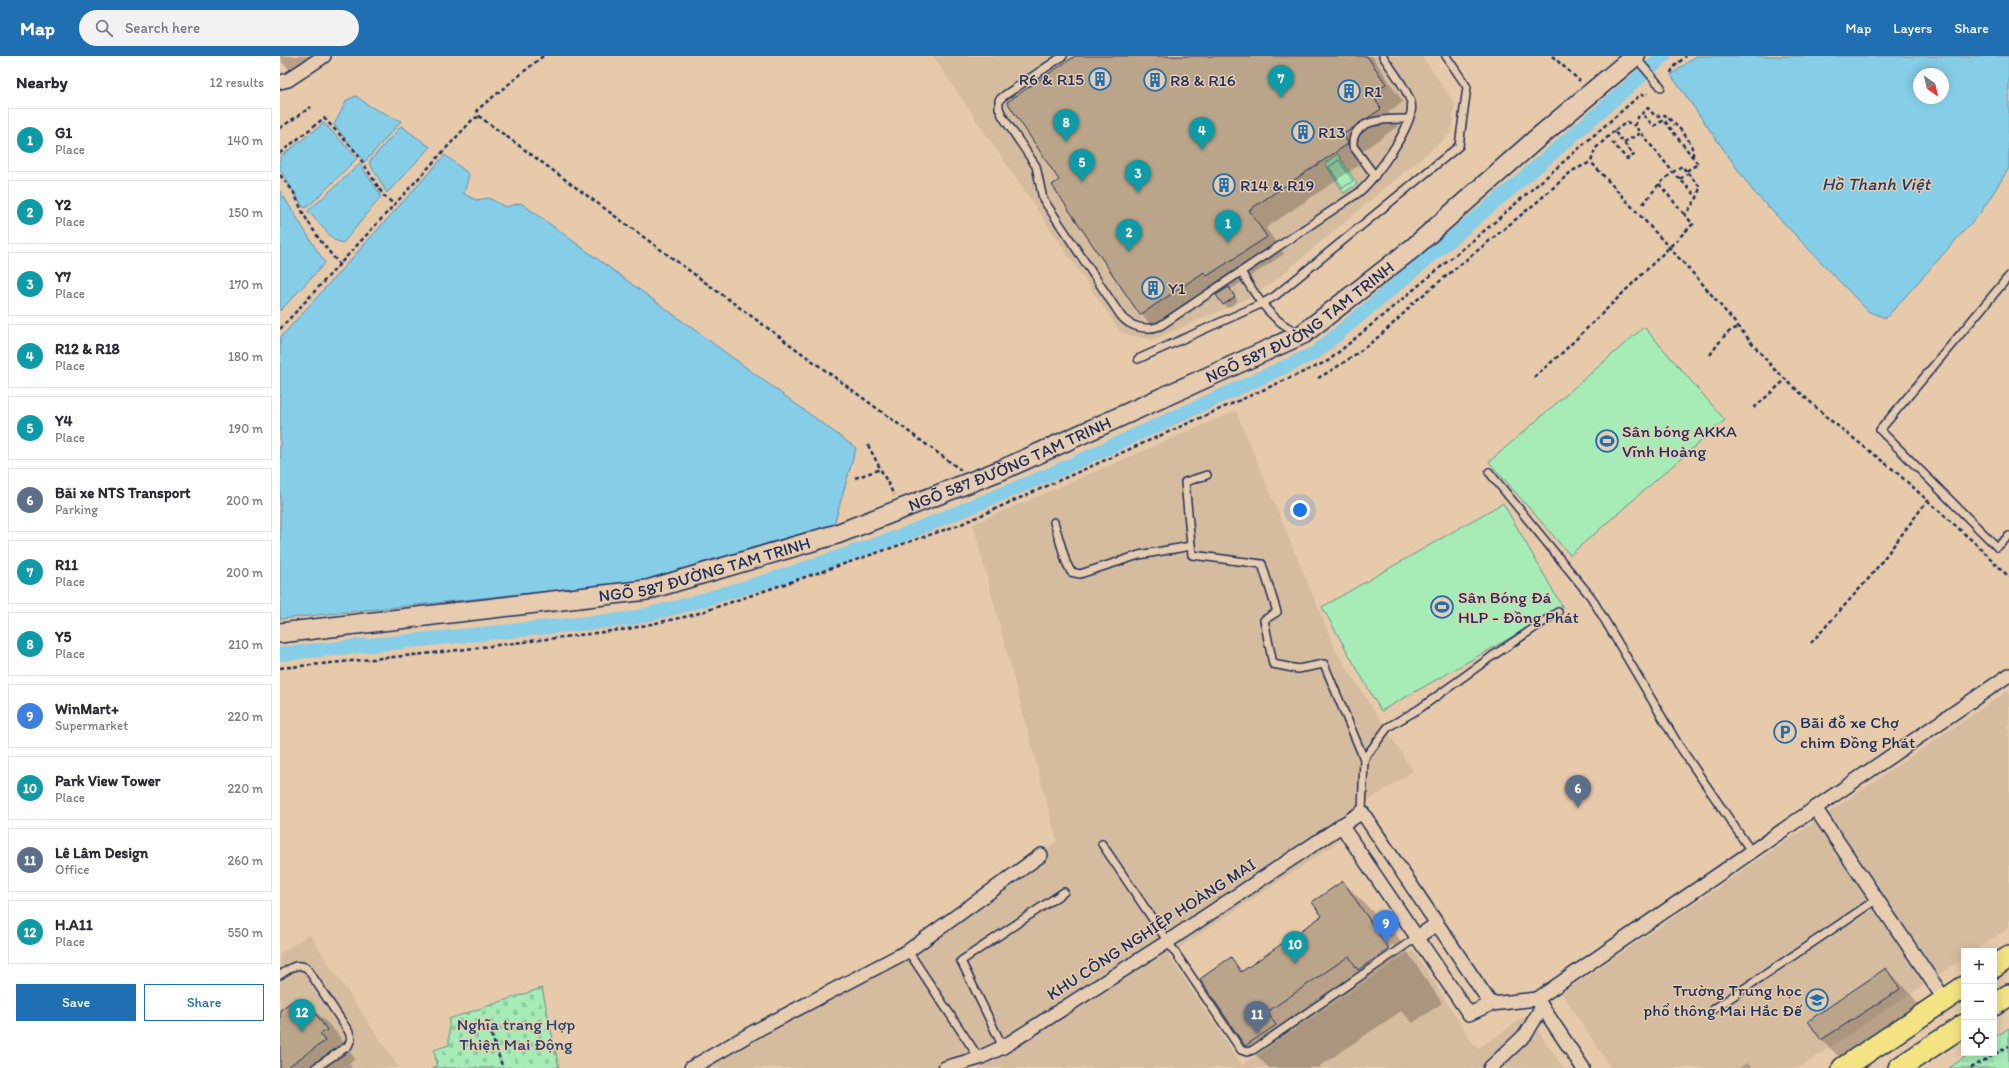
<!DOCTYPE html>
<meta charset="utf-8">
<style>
:root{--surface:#fff;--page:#f2f2f3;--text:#2b2b33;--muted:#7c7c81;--line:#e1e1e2;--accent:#1f6fb2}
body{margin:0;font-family:Itim,sans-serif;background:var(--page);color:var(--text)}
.controls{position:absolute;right:12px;bottom:12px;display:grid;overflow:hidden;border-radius:0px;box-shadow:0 2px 10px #0003}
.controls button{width:36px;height:36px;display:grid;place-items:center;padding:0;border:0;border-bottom:1px solid var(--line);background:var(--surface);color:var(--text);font:20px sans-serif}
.compass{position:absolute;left:1633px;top:12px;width:36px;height:36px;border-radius:50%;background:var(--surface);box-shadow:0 2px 10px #0003;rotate:146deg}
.you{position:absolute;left:1020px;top:454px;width:14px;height:14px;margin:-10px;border:3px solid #fff;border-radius:50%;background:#1a73e8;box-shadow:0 0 0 6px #1a73e833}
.badge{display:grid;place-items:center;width:26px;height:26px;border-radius:50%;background:var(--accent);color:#fff;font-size:13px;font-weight:700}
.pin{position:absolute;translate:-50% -33px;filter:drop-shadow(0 1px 2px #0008)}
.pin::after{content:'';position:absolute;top:21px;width:14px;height:12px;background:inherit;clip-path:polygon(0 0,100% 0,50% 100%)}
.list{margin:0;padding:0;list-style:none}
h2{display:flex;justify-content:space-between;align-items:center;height:52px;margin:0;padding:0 16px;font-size:17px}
h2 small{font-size:13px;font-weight:400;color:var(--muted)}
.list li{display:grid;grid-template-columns:26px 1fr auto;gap:12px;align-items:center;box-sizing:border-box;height:64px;margin:0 8px 8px;padding:0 8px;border:1px solid var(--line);border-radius:0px}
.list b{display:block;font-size:15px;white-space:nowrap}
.list p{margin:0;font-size:13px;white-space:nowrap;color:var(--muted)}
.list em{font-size:13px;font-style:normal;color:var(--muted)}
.actions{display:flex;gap:8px;padding:12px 16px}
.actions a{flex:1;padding:9px 0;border:1px solid var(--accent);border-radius:0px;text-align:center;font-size:14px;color:var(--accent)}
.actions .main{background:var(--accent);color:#fff}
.icon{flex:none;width:22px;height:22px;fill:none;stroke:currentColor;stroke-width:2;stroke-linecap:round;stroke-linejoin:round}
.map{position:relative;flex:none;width:1729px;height:1012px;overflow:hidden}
header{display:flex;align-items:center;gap:24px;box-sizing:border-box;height:56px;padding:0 20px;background:var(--accent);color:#fff}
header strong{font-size:19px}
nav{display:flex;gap:22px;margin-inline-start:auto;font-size:14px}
.search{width:280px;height:36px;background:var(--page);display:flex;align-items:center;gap:10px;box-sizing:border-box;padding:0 14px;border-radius:22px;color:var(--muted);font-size:15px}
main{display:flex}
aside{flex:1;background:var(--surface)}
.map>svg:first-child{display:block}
.built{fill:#d5bc9f}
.grass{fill:url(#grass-tufts);stroke:#618e8a}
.cemetery{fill:url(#cemetery-stones);stroke:#618e8a}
.pitch{fill:#a7ecb7;stroke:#618e8a}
.water{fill:#86cde8;stroke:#5b8eb1;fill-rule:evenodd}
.shadow{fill:#0003;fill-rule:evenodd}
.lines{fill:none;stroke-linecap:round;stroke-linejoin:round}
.canal{stroke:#86cde8;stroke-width:14}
.building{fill:#bba58a;stroke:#1b2f5e}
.lane-casing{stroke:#1b2f5e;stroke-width:10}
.street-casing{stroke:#1b2f5e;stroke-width:16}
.secondary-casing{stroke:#1b2f5e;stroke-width:22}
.primary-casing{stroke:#1b2f5e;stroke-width:24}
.path{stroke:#1b2f5e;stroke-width:2.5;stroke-dasharray:4 3;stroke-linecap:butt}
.lane{stroke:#e7ccaf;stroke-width:7}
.street{stroke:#e7ccaf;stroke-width:13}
.secondary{stroke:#e7ccaf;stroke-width:19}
.primary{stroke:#f4e382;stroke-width:21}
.labels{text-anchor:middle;stroke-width:3;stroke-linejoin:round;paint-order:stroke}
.poi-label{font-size:17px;fill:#1b2f5e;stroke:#e7ccaf;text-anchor:start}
.street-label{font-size:17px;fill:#1b2f5e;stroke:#e7ccaf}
.park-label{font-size:17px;fill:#294267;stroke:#e7ccaf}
.water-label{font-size:18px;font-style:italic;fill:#263f6c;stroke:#e7ccaf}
</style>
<header>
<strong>Map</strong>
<div class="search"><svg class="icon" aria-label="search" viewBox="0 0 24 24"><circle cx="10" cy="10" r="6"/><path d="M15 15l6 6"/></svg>Search here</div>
<nav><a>Map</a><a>Layers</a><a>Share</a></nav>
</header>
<main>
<aside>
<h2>Nearby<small>12 results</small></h2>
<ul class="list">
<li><span class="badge" style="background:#0f9aa8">1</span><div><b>G1</b><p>Place</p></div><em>140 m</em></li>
<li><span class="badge" style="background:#0f9aa8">2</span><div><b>Y2</b><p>Place</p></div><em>150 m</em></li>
<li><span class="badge" style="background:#0f9aa8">3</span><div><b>Y7</b><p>Place</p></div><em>170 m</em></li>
<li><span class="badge" style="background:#0f9aa8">4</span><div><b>R12 &amp; R18</b><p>Place</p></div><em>180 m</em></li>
<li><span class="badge" style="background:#0f9aa8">5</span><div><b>Y4</b><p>Place</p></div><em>190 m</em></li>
<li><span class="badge" style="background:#5c6f8a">6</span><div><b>Bãi xe NTS Transport</b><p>Parking</p></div><em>200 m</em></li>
<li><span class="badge" style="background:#0f9aa8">7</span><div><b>R11</b><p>Place</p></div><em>200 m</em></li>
<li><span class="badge" style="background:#0f9aa8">8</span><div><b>Y5</b><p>Place</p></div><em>210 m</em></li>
<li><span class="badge" style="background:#3f7fe0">9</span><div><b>WinMart+</b><p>Supermarket</p></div><em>220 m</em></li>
<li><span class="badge" style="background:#0f9aa8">10</span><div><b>Park View Tower</b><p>Place</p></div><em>220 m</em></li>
<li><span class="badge" style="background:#5c6f8a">11</span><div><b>Lê Lâm Design</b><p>Office</p></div><em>260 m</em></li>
<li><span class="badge" style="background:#0f9aa8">12</span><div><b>H.A11</b><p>Place</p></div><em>550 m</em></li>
</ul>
<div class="actions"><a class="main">Save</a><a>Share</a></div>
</aside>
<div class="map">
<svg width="1729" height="1012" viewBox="0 0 1729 1012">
<defs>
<pattern id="grass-tufts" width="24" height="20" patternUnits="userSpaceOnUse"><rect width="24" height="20" fill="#a7ecb7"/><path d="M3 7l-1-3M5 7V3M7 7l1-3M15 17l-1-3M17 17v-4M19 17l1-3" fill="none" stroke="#8fcba0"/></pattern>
<pattern id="cemetery-stones" width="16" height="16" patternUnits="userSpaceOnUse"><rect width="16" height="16" fill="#a7ecb7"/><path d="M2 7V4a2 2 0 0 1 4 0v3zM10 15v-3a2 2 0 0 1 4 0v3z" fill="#8fcba0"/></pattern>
</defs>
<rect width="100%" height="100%" fill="#e6caaa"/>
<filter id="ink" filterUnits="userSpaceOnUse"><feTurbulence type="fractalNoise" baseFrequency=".025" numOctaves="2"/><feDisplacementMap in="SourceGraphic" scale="8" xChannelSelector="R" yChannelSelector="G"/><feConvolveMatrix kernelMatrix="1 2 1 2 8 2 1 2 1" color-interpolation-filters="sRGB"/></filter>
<g filter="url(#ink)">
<!-- built -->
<g class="built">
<path d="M653,0h489l33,48 -4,29 -179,150 -31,19 -88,38 -32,-7z"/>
<path d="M956,355l100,240 77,120 -82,55 9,15 -172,114 74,110 171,-115 64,99 51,-34 35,53h-882l226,-121 150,-106 -84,-317z"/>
<path d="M1729,634v238l-35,23h-10v7l-165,110h-188l-49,-75z"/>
<path d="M29,878l90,134h-119v-114z"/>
</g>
<!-- grass -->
<g class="grass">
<path d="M1058,98l19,30 -13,9 -19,-30z"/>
<path d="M1729,972v40h-60l22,-15h23v-15z"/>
</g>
<!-- cemetery -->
<path class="cemetery" d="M262,932l17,80h-127l5,-2 -3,-16 15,-5v-26z"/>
<!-- pitch -->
<g class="pitch">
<path d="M1059,104l14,21 -10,7 -14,-21z"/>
<path d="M1364,271l81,93 -155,135 -81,-93z"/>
<path d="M1223,447l60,105 -182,103 -59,-104z"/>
</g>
<!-- water -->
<g class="water">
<path d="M1416,0h313v112l-28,44 -95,106 -17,-6 -116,-121 -82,-116zM1639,18h24v24h-24z"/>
<path d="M76,40l15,11 30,14 -36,41 -31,-37 13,-25z"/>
<path d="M44,67l33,35 -48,48 -5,2 -24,-38v-13z"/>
<path d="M121,70l29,21 -43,46 -18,-31z"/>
<path d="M165,99l24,19 -5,20 12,6 13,-2 16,9 16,-4 335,245 -23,80 -176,52 -377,39v-281z"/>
<path d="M80,108l20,30v4l-37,45 -9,-3 -26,-29z"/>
<path d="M0,135l45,72 -45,48z"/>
</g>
<!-- shadow -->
<g class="shadow">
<path d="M0,0h38l-25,17 -10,-10z"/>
<path d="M796,0h296l31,46 -15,10 10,14 -37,26 4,9 -99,67 18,26 -54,36 8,11 -11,7 -10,-12 7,-5 -2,-2 -64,43 -17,-18 -81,-134z"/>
<path d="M1063,826l54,54 45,67 -29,20 -12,-12 -81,55 1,2h-52l-23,-23 -15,-86 12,12 80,-54zM1113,889l1,2 -25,17v-3z"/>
<path d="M1606,914l25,24 13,20 -77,51 -25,-25 -13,-19z"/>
<path d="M17,944l5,5 5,-3 29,30 19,27 -6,5 3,4h-72v-57z"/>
<path d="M1467,1007l5,5h-13z"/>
</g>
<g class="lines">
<!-- canal -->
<path class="canal" d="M0,598l349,-35 57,-14 91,-27 121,-41 157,-65 260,-119 204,-171 145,-126"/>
</g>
<!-- building -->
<g class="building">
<path d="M795,0h292l19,28 -14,10 9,15 -37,25 4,10 -99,66 18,27 -60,39 -3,-4 -64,43 -88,-130 7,-5 -52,-78z"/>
<path d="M949,231l6,10 -12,8 -7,-10z"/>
<path d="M1063,825l46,68 -31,21 -9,-14 -82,56 9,13 -31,21 -45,-67 31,-22 10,15 81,-56 -10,-14z"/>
<path d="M1606,912l14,21 -79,51 -13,-19z"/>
<path d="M17,942l4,7 6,-4 20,29 -7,4 5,7 -39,27h-6v-58z"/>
</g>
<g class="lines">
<!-- lane casing -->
<g class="lane-casing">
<g id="lane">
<path d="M783,0l-58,39 -6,5v8l4,9 33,49 7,33 78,117c9,11 26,15 39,10l198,-133c15,-11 59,-71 53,-90 -5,-17 -19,-32 -28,-47"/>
<path d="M1355,1l26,30"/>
<path d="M1095,120l-22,-30c-2,-29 38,-27 56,-27"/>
<path d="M961,216c16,25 29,49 58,61"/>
<path d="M1729,220l-129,154 117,117 12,-11"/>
<path d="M858,303l123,-55 14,-8 184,-150 8,-59 -21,-31"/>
<path d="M1209,416l102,125 87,147 73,107"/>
<path d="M927,419l-22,7 7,73 70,9 15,48 -13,8 9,44 25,5 26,-5 40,95"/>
<path d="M774,466l12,40 5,10 9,2 59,-19 52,-9"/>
<path d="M1082,756l2,-53 24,-32 31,-18 72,-52 67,-45"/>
<path d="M822,788l139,206 6,2 6,-2 164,-113"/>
<path d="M628,895l71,107"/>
<path d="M0,919c10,-6 16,-13 27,-7l42,64 2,7 -3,7 -33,22"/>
<path d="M1434,953l163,-110"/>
<path d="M723,991l-42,-86 103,-69"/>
</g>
</g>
<!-- street casing -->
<g class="street-casing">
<g id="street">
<path d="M0,26l8,-2 36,-24"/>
<path d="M1535,752l130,192"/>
<path d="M1061,769l128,189 22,-10 46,-5 472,-324"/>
<path d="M1137,881l20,-13"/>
<path d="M1257,943l46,69"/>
<path d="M411,1012l68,-39 149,-78 133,-96"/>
<path d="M665,1012l34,-10 24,-11 164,-105 195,-130 129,192"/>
<path d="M1210,1012l36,-34 16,-27"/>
</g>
</g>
<!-- secondary casing -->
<g class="secondary-casing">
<g id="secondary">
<path id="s1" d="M0,577l367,-43 190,-56 167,-65 299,-135 110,-86 121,-107 101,-85"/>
</g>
</g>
<!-- primary casing -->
<g class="primary-casing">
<g id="primary">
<path d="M1714,911l15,-10"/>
<path d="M1714,949l15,-10"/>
<path d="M1563,1012l121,-81"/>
<path d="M1619,1012l65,-43"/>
</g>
</g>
<!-- path -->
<g class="path">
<path d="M263,0l-66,54 3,7 481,353"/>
<path d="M1272,0l28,25"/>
<path d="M1391,17l2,-5 13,-12"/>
<path d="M0,72l31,-21"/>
<path d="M1334,75l-19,18 -4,13 109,119 73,87 56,51 66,52 83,75 31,31"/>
<path d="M1332,86l15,17 7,-4 -20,-24 13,-9 8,4"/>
<path d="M1344,86l17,-9"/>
<path d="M0,97l44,-35 32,34 28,44 10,8"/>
<path d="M1406,115l-4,-5 -9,6 -38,-46 2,-8 11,-10 7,8 10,-1c11,10 29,25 28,41"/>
<path d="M0,119l13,16 11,24 15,24 20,25"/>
<path d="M1397,120l20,21"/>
<path d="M1400,123l7,-5"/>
<path d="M1379,128l26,31"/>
<path d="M1363,148l16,-20 14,-12"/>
<path d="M0,273l194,-211 6,-1"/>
<path d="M1430,299c7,-9 18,-29 31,-27"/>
<path d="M1254,321l28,-24 131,-129 -8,-9 12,-17 3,-11 -14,-16 12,-7 -34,-44 -10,6 -12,-12"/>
<path d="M1038,322c33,-18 69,-45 94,-74l125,-102 35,-31 19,-9"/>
<path d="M1474,352l31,-28"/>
<path d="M588,389l26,50"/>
<path d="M575,422l26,-9"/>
<path d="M1531,587l59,-66 57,-76"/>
<path d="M0,612l154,-15 194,-24 65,-14 266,-90 369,-164 162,-135 150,-131 8,-1"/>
<path d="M209,972l14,40"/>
<path d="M1691,1012l38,-22"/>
</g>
<!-- lane -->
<use href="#lane" class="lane"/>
<!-- street -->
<use href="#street" class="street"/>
<!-- secondary -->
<use href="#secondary" class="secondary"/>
<!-- primary -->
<use href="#primary" class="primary"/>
</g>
</g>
<!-- icons -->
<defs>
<g id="building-ring" transform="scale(1.15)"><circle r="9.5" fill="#e7ccaf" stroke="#1f6fb2" stroke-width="1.5"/><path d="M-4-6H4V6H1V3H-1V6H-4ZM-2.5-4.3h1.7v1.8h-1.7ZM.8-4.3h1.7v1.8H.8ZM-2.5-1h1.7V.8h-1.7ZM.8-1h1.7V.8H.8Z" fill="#1f6fb2"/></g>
<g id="stadium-ring" transform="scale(1.15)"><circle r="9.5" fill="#e7ccaf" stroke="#1f6fb2" stroke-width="1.5"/><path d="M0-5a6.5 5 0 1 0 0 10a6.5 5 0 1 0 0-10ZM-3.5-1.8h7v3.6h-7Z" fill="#1f6fb2"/></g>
<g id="parking-ring" transform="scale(1.15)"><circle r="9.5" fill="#e7ccaf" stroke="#1f6fb2" stroke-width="1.5"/><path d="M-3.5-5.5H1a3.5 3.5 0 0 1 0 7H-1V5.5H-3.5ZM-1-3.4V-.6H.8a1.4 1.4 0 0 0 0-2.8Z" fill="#1f6fb2"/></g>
<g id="school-ring" transform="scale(1.15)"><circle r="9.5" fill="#e7ccaf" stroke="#1f6fb2" stroke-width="1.5"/><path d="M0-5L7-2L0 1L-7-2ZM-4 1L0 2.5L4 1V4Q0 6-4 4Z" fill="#1f6fb2"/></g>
</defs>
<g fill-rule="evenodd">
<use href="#building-ring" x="820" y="23"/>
<use href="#building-ring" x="875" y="24"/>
<use href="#building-ring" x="1069" y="35"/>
<use href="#building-ring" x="1023" y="76"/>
<use href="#building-ring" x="944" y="129"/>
<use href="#building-ring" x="873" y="232"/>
<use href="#stadium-ring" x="1327" y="385"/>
<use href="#stadium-ring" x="1162" y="551"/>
<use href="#parking-ring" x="1505" y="676"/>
<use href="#school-ring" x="1537" y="944"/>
</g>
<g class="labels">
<!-- poi labels -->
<g class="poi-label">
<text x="804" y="29" text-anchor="end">R6 &amp; R15</text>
<text x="890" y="30">R8 &amp; R16</text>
<text x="1084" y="41">R1</text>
<text x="1038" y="82">R13</text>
<text x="960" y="135">R14 &amp; R19</text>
<text x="888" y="238">Y1</text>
<text x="1342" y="381">Sân bóng AKKA<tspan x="1342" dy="20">Vĩnh Hoàng</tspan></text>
<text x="1178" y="547">Sân Bóng Đá<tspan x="1178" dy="20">HLP - Đồng Phát</tspan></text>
<text x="1520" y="672">Bãi đỗ xe Chợ<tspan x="1520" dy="20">chim Đồng Phát</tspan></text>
<text x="1522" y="940" text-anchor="end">Trường Trung học<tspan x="1522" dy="20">phổ thông Mai Hắc Đế</tspan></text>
</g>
<!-- street labels -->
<g class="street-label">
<text dy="6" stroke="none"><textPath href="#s1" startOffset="1078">NGÕ 587 ĐƯỜNG TAM TRINH</textPath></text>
<text dy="6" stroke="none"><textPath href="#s1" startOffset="754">NGÕ 587 ĐƯỜNG TAM TRINH</textPath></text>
<text dy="6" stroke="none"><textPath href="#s1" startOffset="430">NGÕ 587 ĐƯỜNG TAM TRINH</textPath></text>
<text transform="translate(871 873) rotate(-33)" y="6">KHU CÔNG NGHIỆP HOÀNG MAI</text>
</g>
<!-- park labels -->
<g class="park-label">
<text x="236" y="974">Nghĩa trang Hợp<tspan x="236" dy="20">Thiện Mai Động</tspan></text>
</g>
<!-- water labels -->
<g class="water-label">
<text x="1596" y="134">Hồ Thanh Việt</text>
</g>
</g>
</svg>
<div class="controls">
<button>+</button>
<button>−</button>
<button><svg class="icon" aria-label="locate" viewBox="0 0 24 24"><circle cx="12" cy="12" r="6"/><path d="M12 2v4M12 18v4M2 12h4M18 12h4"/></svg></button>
</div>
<svg class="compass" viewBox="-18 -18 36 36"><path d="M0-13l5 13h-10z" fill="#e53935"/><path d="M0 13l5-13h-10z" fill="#7c7c81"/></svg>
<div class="you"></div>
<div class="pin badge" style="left:948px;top:187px;background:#0f9aa8">1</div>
<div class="pin badge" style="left:849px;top:196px;background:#0f9aa8">2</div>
<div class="pin badge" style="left:858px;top:137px;background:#0f9aa8">3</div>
<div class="pin badge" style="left:922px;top:94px;background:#0f9aa8">4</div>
<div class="pin badge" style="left:802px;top:126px;background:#0f9aa8">5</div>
<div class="pin badge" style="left:1298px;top:752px;background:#5c6f8a">6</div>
<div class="pin badge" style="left:1001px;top:42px;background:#0f9aa8">7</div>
<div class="pin badge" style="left:786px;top:86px;background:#0f9aa8">8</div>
<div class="pin badge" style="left:1106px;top:887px;background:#3f7fe0">9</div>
<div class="pin badge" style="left:1015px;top:908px;background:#0f9aa8">10</div>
<div class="pin badge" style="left:977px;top:978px;background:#5c6f8a">11</div>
<div class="pin badge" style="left:22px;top:976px;background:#0f9aa8">12</div>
</div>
</main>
